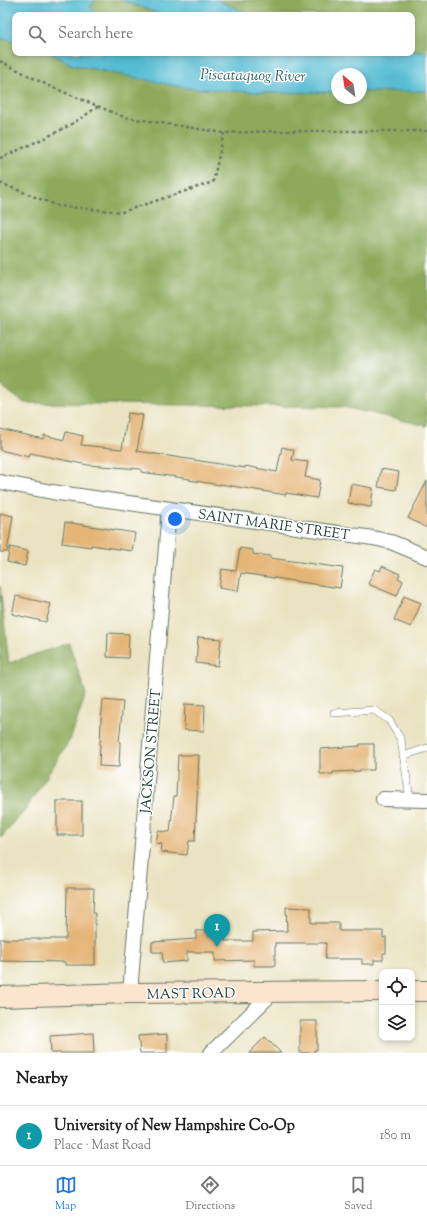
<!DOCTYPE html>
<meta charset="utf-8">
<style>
:root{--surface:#fff;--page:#f2f2f2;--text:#222;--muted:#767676;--line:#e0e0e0;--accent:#1a73e8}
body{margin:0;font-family:"Sorts Mill Goudy",serif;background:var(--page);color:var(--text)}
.controls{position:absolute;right:12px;bottom:12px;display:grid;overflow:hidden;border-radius:8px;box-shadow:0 2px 6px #0003}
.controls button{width:36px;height:36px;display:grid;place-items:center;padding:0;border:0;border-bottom:1px solid var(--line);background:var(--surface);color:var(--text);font:20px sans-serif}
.compass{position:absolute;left:331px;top:68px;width:36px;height:36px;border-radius:50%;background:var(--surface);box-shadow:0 2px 6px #0003;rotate:330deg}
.you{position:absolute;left:175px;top:519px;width:14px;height:14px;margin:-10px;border:3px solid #fff;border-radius:50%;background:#1a73e8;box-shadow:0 0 0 6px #1a73e833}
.badge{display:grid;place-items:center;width:26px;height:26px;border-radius:50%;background:var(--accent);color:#fff;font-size:13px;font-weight:700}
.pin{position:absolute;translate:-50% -33px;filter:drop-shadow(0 1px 2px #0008)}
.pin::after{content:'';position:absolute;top:21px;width:14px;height:12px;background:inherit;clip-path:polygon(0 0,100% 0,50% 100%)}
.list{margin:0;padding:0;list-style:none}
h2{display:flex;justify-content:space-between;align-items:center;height:52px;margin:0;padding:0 16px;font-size:17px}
h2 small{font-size:13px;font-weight:400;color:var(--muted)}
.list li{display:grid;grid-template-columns:26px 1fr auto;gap:12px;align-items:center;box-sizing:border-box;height:60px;padding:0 16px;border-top:1px solid var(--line)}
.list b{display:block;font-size:15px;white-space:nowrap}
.list p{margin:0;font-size:13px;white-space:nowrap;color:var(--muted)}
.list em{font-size:13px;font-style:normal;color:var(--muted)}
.icon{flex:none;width:22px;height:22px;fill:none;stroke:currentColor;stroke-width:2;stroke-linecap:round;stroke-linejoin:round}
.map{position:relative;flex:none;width:427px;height:1053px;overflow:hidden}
.search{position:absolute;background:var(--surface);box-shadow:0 2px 6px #0003;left:12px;right:12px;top:12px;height:44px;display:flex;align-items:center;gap:10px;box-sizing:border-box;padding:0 14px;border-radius:8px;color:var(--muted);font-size:15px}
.sheet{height:112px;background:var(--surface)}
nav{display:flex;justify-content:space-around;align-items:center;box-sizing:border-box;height:56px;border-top:1px solid var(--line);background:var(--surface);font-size:11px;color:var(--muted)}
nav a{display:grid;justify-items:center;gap:2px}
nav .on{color:var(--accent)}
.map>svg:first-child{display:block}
.forest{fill:#8daa5c;stroke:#567448}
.water{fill:#54bcd2;stroke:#3a7c83}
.building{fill:#e5b577}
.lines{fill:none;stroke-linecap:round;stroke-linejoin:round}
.lane-casing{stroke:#667765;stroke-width:8}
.street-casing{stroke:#667765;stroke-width:16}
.secondary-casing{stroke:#667765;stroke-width:22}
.path{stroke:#667765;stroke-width:2.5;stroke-dasharray:3 3;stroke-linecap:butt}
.lane{stroke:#fff;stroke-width:7}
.street{stroke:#fff;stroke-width:14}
.secondary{stroke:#fce5cf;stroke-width:20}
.labels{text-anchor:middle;stroke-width:3;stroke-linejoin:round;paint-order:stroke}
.street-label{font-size:14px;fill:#1f3d34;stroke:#fff}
.water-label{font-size:15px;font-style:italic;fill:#2f6363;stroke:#fff}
</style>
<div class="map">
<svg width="427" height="1053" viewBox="0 0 427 1053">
<rect width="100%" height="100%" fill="#fff"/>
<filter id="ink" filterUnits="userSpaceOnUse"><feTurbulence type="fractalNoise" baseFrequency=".025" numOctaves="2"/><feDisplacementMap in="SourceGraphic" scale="8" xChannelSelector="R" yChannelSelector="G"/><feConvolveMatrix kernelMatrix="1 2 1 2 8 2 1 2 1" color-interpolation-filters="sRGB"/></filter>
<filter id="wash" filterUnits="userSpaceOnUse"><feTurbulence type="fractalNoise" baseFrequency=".012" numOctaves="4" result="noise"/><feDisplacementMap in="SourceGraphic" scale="16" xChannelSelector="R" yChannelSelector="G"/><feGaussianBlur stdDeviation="0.9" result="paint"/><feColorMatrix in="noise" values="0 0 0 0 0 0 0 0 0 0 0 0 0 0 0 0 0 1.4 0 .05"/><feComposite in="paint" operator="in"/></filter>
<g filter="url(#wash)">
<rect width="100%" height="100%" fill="#eae3c1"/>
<!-- forest -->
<g class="forest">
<path d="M96,0h25l41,15h-64l-8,-8z"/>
<path d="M216,0h211v53l-15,-2v-36h-159z"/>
<path d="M0,37l15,4v12h35l23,12 113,23 80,5 71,-1v6h24v-6l66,-1v335l-83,-19 -320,-4 -24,-18z"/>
<path d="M0,586l9,77 60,-20 17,51 -15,44 -45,71 -26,30z"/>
</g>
<!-- water -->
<g class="water">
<path d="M0,0h96l-6,7 8,8h-83v26l-15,-4z"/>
<path d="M121,0h95l37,15h-91z"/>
<path d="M412,51l15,2v38l-66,1v-18h-24v18l-71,1 -80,-5 -113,-23 -23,-12h177l10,2 3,-2h172z"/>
</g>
<g id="blocks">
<!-- building -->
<g class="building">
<path d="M128,413l15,2 -6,36 108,17v-2l32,6 5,-25 12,3 -2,10 16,2 -3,15 15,3 -3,18 -31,-5v2l-66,-11v1l-31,-5 1,-1 -49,-7v-3l-53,-4 -58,-12 -1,4 -29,-7v-21l43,10 1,-4 20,5 2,-8 17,4 -2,9 41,4z"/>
<path d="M381,469l18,3 -3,18 -18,-3z"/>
<path d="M427,481v47l-19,-10z"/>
<path d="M351,484l22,4 -2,19 -23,-4z"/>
<path d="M0,513l13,3 -6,36h-7z"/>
<path d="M65,522l70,11 -3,18 -41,-6v2l-29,-4z"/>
<path d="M10,547l18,4 -3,15 -18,-4z"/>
<path d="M240,548l13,2v4l17,2v2l73,10 -3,20 -99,-15 -3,18 -19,-3 3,-19 14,2z"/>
<path d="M382,566l18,8 -2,4 5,3 -6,15 -29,-12 7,-15 5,2z"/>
<path d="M16,596l35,8 -5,18 -34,-8z"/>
<path d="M404,596l17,7 -10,24 -17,-7z"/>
<path d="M108,633l21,1 -1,24 -21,-1z"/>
<path d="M198,637l23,2 -3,27 -22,-3z"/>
<path d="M103,700l20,2 -4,40h1l-1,25 -20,-1 2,-44z"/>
<path d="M185,704l20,1 -1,26 -20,-1z"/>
<path d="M360,744h14v26h-14v1l-27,1v2h-13v-25l40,-3z"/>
<path d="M178,755h21l-4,86h-6l-2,14 -26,-3 1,-8 -6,-1 2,-12 12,1 4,-36h2z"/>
<rect x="57" y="801" width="25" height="34"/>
<path d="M67,888h27l-1,25h2v52h-30v-3l-65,-1v-22h66z"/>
<path d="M286,907l25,1v15h28v8h44v7l3,-1v16h-3v7h-9v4h-12v-5h-37l1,-16h-51v23h-21v-6l-39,1v-9h-28v9l-24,2 -1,-11h-10v-10l44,-3v-8l29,-1v11h28v-9l34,-1z"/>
<path d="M300,1021h17v29h-3v3h-14z"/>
<path d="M93,1033l1,20h-43l-1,-17z"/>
<path d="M167,1034v19h-27l-2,-17z"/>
<path d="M265,1037l16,16h-32z"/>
</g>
</g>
</g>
<g filter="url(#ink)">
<use href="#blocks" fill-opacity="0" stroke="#667765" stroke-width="1"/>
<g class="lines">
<!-- lane casing -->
<g class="lane-casing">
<g id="lane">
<path d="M334,713l40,-3 15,10 12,20 9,59"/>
<path d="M403,756l24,-8"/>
</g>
</g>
<!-- street casing -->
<g class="street-casing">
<g id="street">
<path d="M0,482l52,10 321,46 18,4 36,15"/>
<path d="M383,799l44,1"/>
<path d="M130,993l39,-484"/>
<path d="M211,1053l62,-61"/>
</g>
</g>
<!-- secondary casing -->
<g class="secondary-casing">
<g id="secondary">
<path d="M412,991h15"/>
<path d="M0,997l130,-4 252,-2"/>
</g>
</g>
<!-- path -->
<g class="path">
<path d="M0,61l49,25 75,31 100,16 55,-2h148"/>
<path d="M0,158c34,-15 69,-29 98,-52"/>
<path d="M0,183l58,23 64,6 91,-30 11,-49"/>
</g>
<!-- lane -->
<use href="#lane" class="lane"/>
<!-- street -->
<use href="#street" class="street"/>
<!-- secondary -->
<use href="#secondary" class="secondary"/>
</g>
</g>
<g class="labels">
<!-- street labels -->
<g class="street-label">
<text transform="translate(274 524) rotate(8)" y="5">SAINT MARIE STREET</text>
<text transform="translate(150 751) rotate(-85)" y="5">JACKSON STREET</text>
<text transform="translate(191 993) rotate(-1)" y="5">MAST ROAD</text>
</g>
<!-- water labels -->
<g class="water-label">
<text transform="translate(253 75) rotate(1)" y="5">Piscataquog River</text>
</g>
</g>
</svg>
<div class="controls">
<button><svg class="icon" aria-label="locate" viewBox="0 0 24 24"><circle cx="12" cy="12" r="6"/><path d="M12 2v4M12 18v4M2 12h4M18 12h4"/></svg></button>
<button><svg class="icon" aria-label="layers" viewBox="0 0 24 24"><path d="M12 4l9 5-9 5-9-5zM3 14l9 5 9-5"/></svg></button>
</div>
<svg class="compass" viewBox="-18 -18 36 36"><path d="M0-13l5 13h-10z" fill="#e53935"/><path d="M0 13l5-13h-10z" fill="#767676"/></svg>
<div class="you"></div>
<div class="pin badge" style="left:217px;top:947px;background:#0f9aa8">1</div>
<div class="search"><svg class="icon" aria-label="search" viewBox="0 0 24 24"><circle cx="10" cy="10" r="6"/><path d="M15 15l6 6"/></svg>Search here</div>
</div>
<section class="sheet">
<h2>Nearby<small></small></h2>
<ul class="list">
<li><span class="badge" style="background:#0f9aa8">1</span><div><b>University of New Hampshire Co-Op</b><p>Place · Mast Road</p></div><em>180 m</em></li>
</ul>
</section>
<nav>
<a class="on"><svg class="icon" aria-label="map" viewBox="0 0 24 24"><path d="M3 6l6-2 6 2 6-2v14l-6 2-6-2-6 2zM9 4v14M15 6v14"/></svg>Map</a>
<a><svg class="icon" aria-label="directions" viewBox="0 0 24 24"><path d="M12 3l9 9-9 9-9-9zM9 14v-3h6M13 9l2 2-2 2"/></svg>Directions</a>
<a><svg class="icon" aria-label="saved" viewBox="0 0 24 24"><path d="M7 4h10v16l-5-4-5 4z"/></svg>Saved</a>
</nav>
